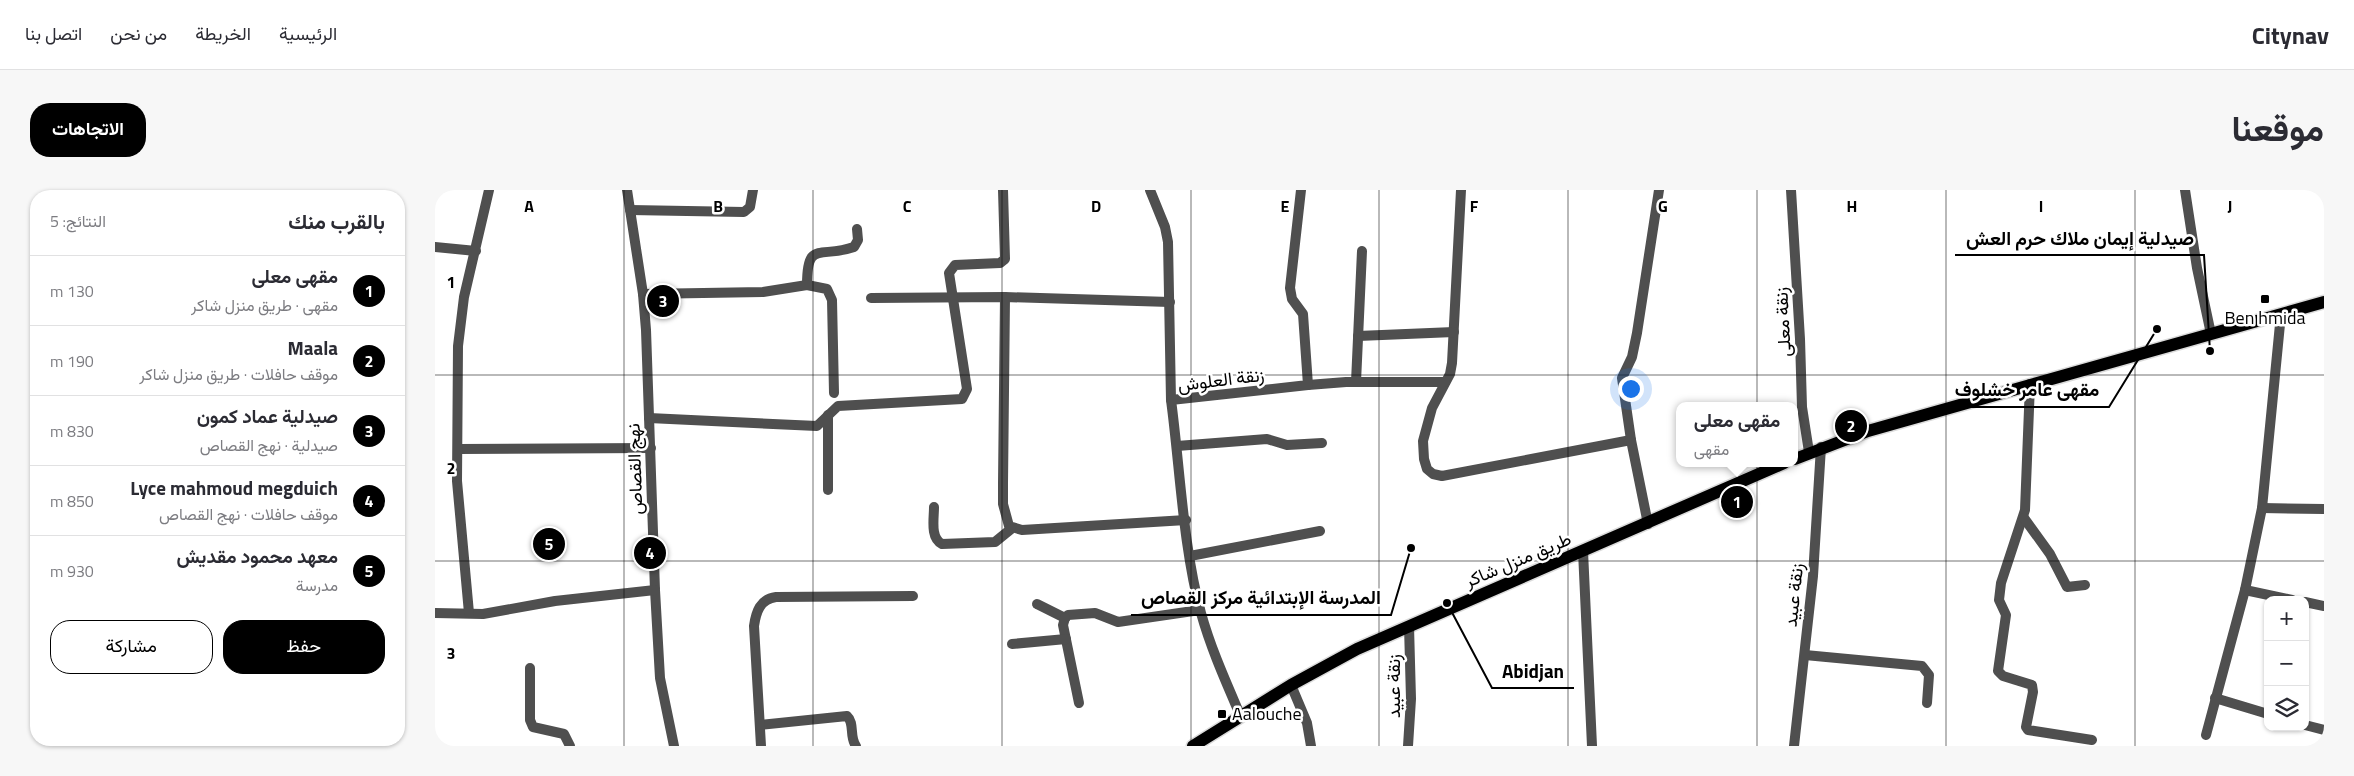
<!DOCTYPE html>
<html lang="ar">
<meta charset="utf-8">
<style>
:root{--surface:#fff;--page:#f7f7f7;--text:#2b2b33;--muted:#7c7c81;--line:#e1e1e2;--accent:#000}
body{margin:0;font-family:"Titillium Web",Vazirmatn,sans-serif;background:var(--page);color:var(--text);direction:rtl}
.controls{position:absolute;right:15px;bottom:15px;display:grid;overflow:hidden;border-radius:10px;box-shadow:0 1px 4px #0004}
.controls button{width:45px;height:45px;display:grid;place-items:center;padding:0;border:0;border-bottom:1px solid var(--line);background:var(--surface);color:var(--text);font:25px sans-serif}
.you{position:absolute;left:1195px;top:198px;width:18px;height:18px;margin:-12px;border:4px solid #fff;border-radius:50%;background:#1a73e8;box-shadow:0 0 0 8px #1a73e833}
.badge{display:grid;place-items:center;width:32px;height:32px;border-radius:50%;background:var(--accent);color:#fff;font-size:16px;font-weight:700}
.pin{position:absolute;translate:-50% -50%;border:2px solid #fff;box-shadow:0 1px 5px #0006}
.popup{position:absolute;left:1241px;top:212px;width:122px;height:65px;box-sizing:border-box;display:grid;place-content:center;border-radius:10px;background:var(--surface);filter:drop-shadow(0 1px 4px #0005);font-size:16px;white-space:nowrap;color:var(--muted)}
.popup b{font-size:19px;color:var(--text)}
.popup::after{content:'';position:absolute;left:50%;top:100%;margin-left:-10px;border:10px solid transparent;border-top-color:var(--surface)}
.list{margin:0;padding:0;list-style:none}
h2{display:flex;justify-content:space-between;align-items:center;height:65px;margin:0;padding:0 20px;font-size:21px}
h2 small{font-size:16px;font-weight:400;color:var(--muted)}
.list li{display:grid;grid-template-columns:32px 1fr auto;gap:15px;align-items:center;box-sizing:border-box;height:70px;padding:0 20px;border-top:1px solid var(--line)}
.list b{display:block;font-size:19px;white-space:nowrap}
.list p{margin:0;font-size:16px;white-space:nowrap;color:var(--muted)}
.list em{font-size:16px;font-style:normal;color:var(--muted)}
.actions{display:flex;gap:10px;padding:15px 20px}
.actions a{flex:1;padding:11px 0;border:1px solid var(--accent);border-radius:20px;text-align:center;font-size:18px;color:var(--accent)}
.actions .main{background:var(--accent);color:#fff}
.icon{flex:none;width:28px;height:28px;fill:none;stroke:currentColor;stroke-width:2;stroke-linecap:round;stroke-linejoin:round}
.map{position:relative;flex:none;width:1889px;height:556px;overflow:hidden;direction:ltr;border-radius:20px}
header{display:flex;align-items:center;gap:30px;box-sizing:border-box;height:70px;padding:0 25px;background:var(--surface);border-bottom:1px solid var(--line)}
header strong{font-size:24px}
nav{display:flex;gap:28px;margin-inline-start:auto;font-size:18px}
.intro{display:flex;align-items:center;justify-content:space-between;box-sizing:border-box;height:120px;padding:0 30px}
h1{margin:0;font-size:35px}
.button{padding:12px 22px;border-radius:20px;background:var(--accent);color:#fff;font-size:18px;font-weight:700}
main{display:flex;gap:30px;padding:0 30px}
aside{flex:1;background:var(--surface);border-radius:20px;box-shadow:0 1px 4px #0004}
.map>svg:first-child{display:block}
.lines{fill:none;stroke-linecap:round;stroke-linejoin:round}
.major-casing{stroke:#dbdbdb;stroke-width:15}
.minor{stroke:#4f4f4f;stroke-width:10}
.major{stroke:#000;stroke-width:12}
.grid{fill:none;stroke:#000;stroke-width:1;stroke-opacity:0.55}
.poi-dot{fill:#000;stroke:#fff;stroke-width:2}
.labels{text-anchor:middle;stroke-width:5;stroke-linejoin:round;paint-order:stroke}
.poi-label{font-size:18px;fill:#000;stroke:#fff}
.street-label{font-size:18px;fill:#000;stroke:#fff}
.grid-label{font-size:16px;text-anchor:middle;font-weight:bold;fill:#000;stroke:#fff;stroke-width:5;stroke-linejoin:round;paint-order:stroke}
.leader{fill:none;stroke:#000;stroke-width:2}
.callout-dot{fill:#000;stroke:#fff;stroke-width:2}
.callout-label{font-size:19px;text-anchor:middle;font-weight:bold;fill:#000;stroke:#fff;stroke-width:5;stroke-linejoin:round;paint-order:stroke}
</style>
<header>
<strong>Citynav</strong>
<nav><a>الرئيسية</a><a>الخريطة</a><a>من نحن</a><a>اتصل بنا</a></nav>
</header>
<div class="intro"><h1>موقعنا</h1><a class="button">الاتجاهات</a></div>
<main>
<div class="map">
<svg width="1889" height="556" viewBox="0 0 1889 556">
<rect width="100%" height="100%" fill="#fff"/>
<g class="lines">
<!-- major casing -->
<g class="major-casing">
<g id="major">
<path d="M1360,269l73,-28 456,-129"/>
<path d="M758,556l98,-61 66,-36 427,-186"/>
</g>
</g>
<!-- minor -->
<g class="minor">
<path d="M192,0l16,104 3,36 9,260 5,88 14,68"/>
<path d="M715,0l15,37 3,15 3,158"/>
<path d="M1026,0l-9,173 -2,11 -18,34 -9,33 1,18 3,10 6,5 9,2 189,-36"/>
<path d="M1356,0l9,149 2,68 7,45"/>
<path d="M1750,0l12,78 14,66"/>
<path d="M195,20l114,2 6,-5 3,-17"/>
<path d="M0,57l41,4"/>
<path d="M372,95c0,-46 13,-26 47,-38l4,-7 -1,-11"/>
<path d="M208,104l120,-2 44,-7 20,4 5,11 2,93"/>
<path d="M570,107l-2,186v21l6,22 13,4 164,-10"/>
<path d="M436,108l134,-1 165,5"/>
<path d="M923,146l96,-4"/>
<path d="M921,192l6,-131"/>
<path d="M1595,194l-5,126 -24,73 -2,17 7,15 -8,56 5,5 29,9 1,7 -7,35 2,3 64,10"/>
<path d="M873,195l38,-3h99"/>
<path d="M214,228l168,8 21,-20 124,-7 5,-10 -18,-116 6,-8 45,-2 5,-4 -2,-69"/>
<path d="M742,256l90,-7 20,6 35,-2"/>
<path d="M23,259l193,-1"/>
<path d="M393,300v-75"/>
<path d="M499,317c0,12 -4,31 8,37l53,-2 16,-13"/>
<path d="M1827,318l62,1"/>
<path d="M1589,328l26,36 17,33 18,-2"/>
<path d="M1213,334l-17,-84 -9,-62 10,-21 5,-24 22,-143"/>
<path d="M1148,361l9,195"/>
<path d="M755,366l130,-25"/>
<path d="M1810,400l47,10"/>
<path d="M1870,412l19,4"/>
<path d="M602,414l28,14"/>
<path d="M0,423l48,1 72,-13 100,-11"/>
<path d="M34,423l-12,-132 1,-135 6,-49 25,-107"/>
<path d="M630,428l3,-3 27,-2 23,9 82,-12"/>
<path d="M630,428l-2,7 16,78"/>
<path d="M577,454l54,-5"/>
<path d="M1370,465l117,11 7,9 -2,28"/>
<path d="M95,478v52l3,7 31,7 6,12"/>
<path d="M856,495l16,38 4,23"/>
<path d="M1780,508l53,16"/>
<path d="M806,527c-15,-35 -30,-68 -40,-104 -18,-65 -21,-146 -30,-213l137,-15 -5,-71 -11,-15 -2,-11 11,-98"/>
<path d="M325,535l87,-9c8,7 2,21 9,30"/>
<path d="M1870,535l19,5"/>
<path d="M1771,545l39,-145 17,-82 19,-194"/>
<path d="M326,556l-7,-120c2,-14 6,-27 22,-29l137,-1"/>
<path d="M973,556l3,-47 -2,-73"/>
<path d="M1359,556l19,-170 8,-129"/>
</g>
<!-- major -->
<use href="#major" class="major"/>
</g>
<!-- grid -->
<path class="grid" d="M189,0v556M378,0v556M567,0v556M756,0v556M944,0v556M1133,0v556M1322,0v556M1511,0v556M1700,0v556M0,185h1889M0,371h1889"/>
<!-- markers -->
<g class="poi-dot">
<rect x="1825" y="104" width="10" height="10" rx="2.5"/>
<rect x="782" y="519" width="10" height="10" rx="2.5"/>
</g>
<g class="labels">
<!-- poi labels -->
<g class="poi-label">
<text x="1830" y="134">Ben hmida</text>
<text x="797" y="530" text-anchor="start">Aalouche</text>
</g>
<!-- street labels -->
<g class="street-label">
<text transform="translate(1348 132) rotate(-93)" y="6">زنقة معلى</text>
<text transform="translate(786 190) rotate(-7)" y="6">زنقة العلوش</text>
<text transform="translate(200 279) rotate(-92)" y="6">نهج القصاص</text>
<text transform="translate(1083 370) rotate(-23)" y="6">طريق منزل شاكر</text>
<text transform="translate(1359 405) rotate(-84)" y="6">زنقة عبيد</text>
<text transform="translate(959 496) rotate(-90)" y="6">زنقة عبيد</text>
</g>
</g>
<g class="grid-label">
<text x="94" y="22">A</text>
<text x="283" y="22">B</text>
<text x="472" y="22">C</text>
<text x="661" y="22">D</text>
<text x="850" y="22">E</text>
<text x="1039" y="22">F</text>
<text x="1228" y="22">G</text>
<text x="1417" y="22">H</text>
<text x="1606" y="22">I</text>
<text x="1795" y="22">J</text>
<text x="16" y="98">1</text>
<text x="16" y="284">2</text>
<text x="16" y="469">3</text>
</g>
<!-- callouts -->
<path class="leader" d="M1775 161L1769 65H1520M1722 139L1674 217H1510M976 358L956 425H696M1012 413L1057 498H1139"/>
<g class="callout-dot">
<circle cx="1775" cy="161" r="5"/>
<circle cx="1722" cy="139" r="5"/>
<circle cx="976" cy="358" r="5"/>
<circle cx="1012" cy="413" r="5"/>
</g>
<g class="callout-label">
<text x="1645" y="55">صيدلية إيمان ملاك حرم العش</text>
<text x="1592" y="206">مقهى عامر خشلوف</text>
<text x="826" y="414">المدرسة الإبتدائية مركز القصاص</text>
<text x="1098" y="488">Abidjan</text>
</g>
</svg>
<div class="controls">
<button>+</button>
<button>−</button>
<button><svg class="icon" aria-label="layers" viewBox="0 0 24 24"><path d="M12 4l9 5-9 5-9-5zM3 14l9 5 9-5"/></svg></button>
</div>
<div class="you"></div>
<div class="pin badge" style="left:1302px;top:312px">1</div>
<div class="popup"><b>مقهى معلى</b>مقهى</div>
<div class="pin badge" style="left:1416px;top:236px">2</div>
<div class="pin badge" style="left:228px;top:111px">3</div>
<div class="pin badge" style="left:215px;top:363px">4</div>
<div class="pin badge" style="left:114px;top:354px">5</div>
</div>
<aside>
<h2>بالقرب منك<small>النتائج: 5</small></h2>
<ul class="list">
<li><span class="badge">1</span><div><b>مقهى معلى</b><p>مقهى · طريق منزل شاكر</p></div><em>130 m</em></li>
<li><span class="badge">2</span><div><b>Maala</b><p>موقف حافلات · طريق منزل شاكر</p></div><em>190 m</em></li>
<li><span class="badge">3</span><div><b>صيدلية عماد كمون</b><p>صيدلية · نهج القصاص</p></div><em>830 m</em></li>
<li><span class="badge">4</span><div><b>Lyce mahmoud megduich</b><p>موقف حافلات · نهج القصاص</p></div><em>850 m</em></li>
<li><span class="badge">5</span><div><b>معهد محمود مقديش</b><p>مدرسة</p></div><em>930 m</em></li>
</ul>
<div class="actions"><a class="main">حفظ</a><a>مشاركة</a></div>
</aside>
</main>
